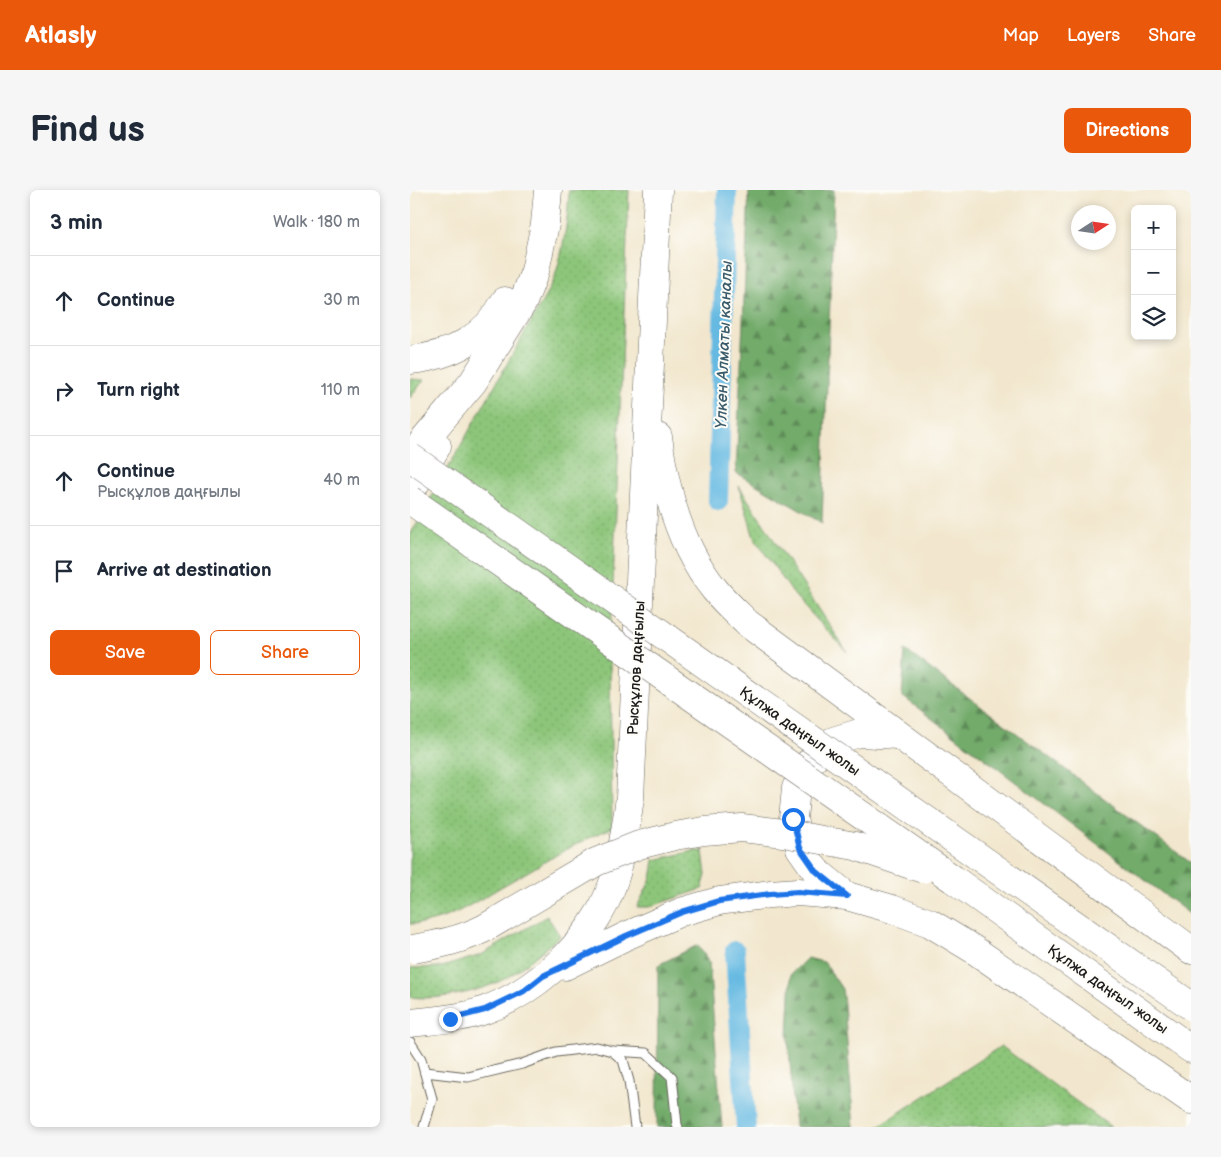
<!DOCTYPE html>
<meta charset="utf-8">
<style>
:root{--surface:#fff;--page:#f6f6f7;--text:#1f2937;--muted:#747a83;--line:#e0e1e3;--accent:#ea580c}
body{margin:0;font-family:"Balsamiq Sans",sans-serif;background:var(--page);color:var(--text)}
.controls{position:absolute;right:15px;top:15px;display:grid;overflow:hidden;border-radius:8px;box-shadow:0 2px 8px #0003}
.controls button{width:45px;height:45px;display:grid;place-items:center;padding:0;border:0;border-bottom:1px solid var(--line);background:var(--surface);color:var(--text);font:25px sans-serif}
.compass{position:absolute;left:661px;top:15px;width:45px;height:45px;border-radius:50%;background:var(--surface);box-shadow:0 2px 8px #0003;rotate:78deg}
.stop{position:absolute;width:15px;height:15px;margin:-11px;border:4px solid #1a73e8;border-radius:50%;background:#fff}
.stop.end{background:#1a73e8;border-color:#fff;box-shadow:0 1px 5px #0008}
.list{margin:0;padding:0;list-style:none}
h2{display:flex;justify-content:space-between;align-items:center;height:65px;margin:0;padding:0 20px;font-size:21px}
h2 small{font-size:16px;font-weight:400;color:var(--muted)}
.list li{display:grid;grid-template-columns:32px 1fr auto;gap:15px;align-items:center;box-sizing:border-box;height:90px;padding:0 20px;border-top:1px solid var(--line)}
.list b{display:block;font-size:19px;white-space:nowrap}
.list p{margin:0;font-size:16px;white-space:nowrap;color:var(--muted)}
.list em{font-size:16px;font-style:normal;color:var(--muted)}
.actions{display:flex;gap:10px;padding:15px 20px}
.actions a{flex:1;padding:11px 0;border:1px solid var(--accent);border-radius:8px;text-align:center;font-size:18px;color:var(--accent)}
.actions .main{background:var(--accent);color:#fff}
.icon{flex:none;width:28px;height:28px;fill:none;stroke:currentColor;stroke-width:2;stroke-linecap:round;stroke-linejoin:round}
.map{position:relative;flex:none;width:781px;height:937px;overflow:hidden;border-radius:8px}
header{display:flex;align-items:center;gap:30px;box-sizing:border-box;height:70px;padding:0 25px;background:var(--accent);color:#fff}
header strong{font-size:24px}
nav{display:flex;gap:28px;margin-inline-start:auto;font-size:18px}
.intro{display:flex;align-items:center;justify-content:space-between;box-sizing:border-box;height:120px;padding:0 30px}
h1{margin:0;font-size:35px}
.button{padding:12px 22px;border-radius:8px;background:var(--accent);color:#fff;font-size:18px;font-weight:700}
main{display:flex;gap:30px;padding:0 30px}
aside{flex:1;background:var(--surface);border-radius:8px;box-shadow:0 2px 8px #0003}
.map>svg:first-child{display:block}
.grass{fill:url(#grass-dots);stroke:#54714b}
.forest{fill:url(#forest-firs);stroke:#476443}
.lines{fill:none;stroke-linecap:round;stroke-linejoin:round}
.canal{stroke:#66bae2;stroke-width:20}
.service-casing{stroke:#67635a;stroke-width:11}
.primary-casing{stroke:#67635a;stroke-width:29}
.service{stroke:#fff;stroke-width:9}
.primary{stroke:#fff;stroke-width:28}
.primary-bridge-casing{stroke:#67635a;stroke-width:29;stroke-linecap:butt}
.primary-bridge{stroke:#fff;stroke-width:28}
.route{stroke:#1a73e8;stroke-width:6}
.labels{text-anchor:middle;stroke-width:4;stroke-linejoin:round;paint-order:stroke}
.street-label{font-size:15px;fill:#1c1c1c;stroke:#fdfcf7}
.water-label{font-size:16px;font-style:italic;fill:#3a5b6b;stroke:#fdfcf7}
</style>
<header>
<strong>Atlasly</strong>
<nav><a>Map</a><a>Layers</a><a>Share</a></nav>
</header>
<div class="intro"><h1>Find us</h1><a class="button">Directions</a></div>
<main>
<aside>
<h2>3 min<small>Walk · 180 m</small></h2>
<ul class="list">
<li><svg class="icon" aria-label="ahead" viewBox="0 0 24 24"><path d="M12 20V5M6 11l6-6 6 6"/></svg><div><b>Continue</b></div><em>30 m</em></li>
<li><svg class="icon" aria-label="right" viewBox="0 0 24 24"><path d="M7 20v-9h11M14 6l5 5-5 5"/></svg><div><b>Turn right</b></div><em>110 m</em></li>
<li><svg class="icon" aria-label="ahead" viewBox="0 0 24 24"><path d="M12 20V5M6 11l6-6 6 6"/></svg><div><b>Continue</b><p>Рысқұлов даңғылы</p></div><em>40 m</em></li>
<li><svg class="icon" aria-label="arrive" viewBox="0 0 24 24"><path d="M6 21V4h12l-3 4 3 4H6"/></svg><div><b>Arrive at destination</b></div></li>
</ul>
<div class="actions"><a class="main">Save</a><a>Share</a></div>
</aside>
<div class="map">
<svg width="781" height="937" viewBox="0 0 781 937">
<defs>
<pattern id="grass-dots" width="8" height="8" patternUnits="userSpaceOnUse" patternTransform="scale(1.25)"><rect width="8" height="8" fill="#8dc67a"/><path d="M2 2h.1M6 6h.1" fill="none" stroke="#79aa69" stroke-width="1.8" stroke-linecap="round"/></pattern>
<pattern id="forest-firs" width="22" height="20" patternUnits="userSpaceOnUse" patternTransform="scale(1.25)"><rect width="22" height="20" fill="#72ab6a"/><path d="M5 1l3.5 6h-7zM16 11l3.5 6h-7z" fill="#5d8a56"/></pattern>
</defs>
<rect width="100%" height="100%" fill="#fdfcf7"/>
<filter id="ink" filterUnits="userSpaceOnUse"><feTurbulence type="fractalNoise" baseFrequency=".02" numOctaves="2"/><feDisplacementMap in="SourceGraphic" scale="10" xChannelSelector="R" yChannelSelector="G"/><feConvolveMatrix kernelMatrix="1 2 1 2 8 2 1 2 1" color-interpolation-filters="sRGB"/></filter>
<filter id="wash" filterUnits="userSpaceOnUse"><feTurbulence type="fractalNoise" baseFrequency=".0096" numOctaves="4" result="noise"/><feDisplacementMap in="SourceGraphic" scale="20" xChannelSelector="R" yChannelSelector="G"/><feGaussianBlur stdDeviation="1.12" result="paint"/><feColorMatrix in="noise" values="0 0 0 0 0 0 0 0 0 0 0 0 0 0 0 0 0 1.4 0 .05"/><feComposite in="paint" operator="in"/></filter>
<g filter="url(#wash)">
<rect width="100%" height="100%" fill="#f2e7ce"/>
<!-- grass -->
<g class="grass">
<path d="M159,0h60l-19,470 2,168c-39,15 -75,39 -111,59 -27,16 -58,37 -91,37v-389l136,-240c4,-9 10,-19 12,-29 7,-25 10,-51 11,-76z"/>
<path d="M0,189l14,1 -14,18z"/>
<path d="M329,296l108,166 -52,-56 -41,-58z"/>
<path d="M284,661h9l3,24 -4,14 -53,18h-12l14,-28 3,-19z"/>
<path d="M137,726l13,20c-16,13 -32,28 -49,39 -25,16 -71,26 -101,22v-29l32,-1 39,-12z"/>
<path d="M591,856l110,81h-234z"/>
</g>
<!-- forest -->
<g class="forest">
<path d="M339,0h85l-12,333 -86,-50z"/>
<path d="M495,460l286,213v52l-289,-219z"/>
<path d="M288,755l11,17 13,165h-65l1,-162z"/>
<path d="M397,768l17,4 18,27 2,15 10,123h-59l-7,-91 3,-62z"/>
</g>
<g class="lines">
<!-- canal -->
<g class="canal">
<path d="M308,311l9,-311"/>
<path d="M325,761l11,176"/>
</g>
</g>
</g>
<g filter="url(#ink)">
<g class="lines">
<!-- service casing -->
<g class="service-casing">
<g id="service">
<path d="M0,852l11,17 11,40 -8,28"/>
<path d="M202,861l34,2 26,24 5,48 1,2"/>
<path d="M15,882l43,5 54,-13 34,-12 41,-5 15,4 11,9 6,21 6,46"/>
</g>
</g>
<!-- primary casing -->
<g class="primary-casing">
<g id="primary">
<path d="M0,170c40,-4 76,-22 95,-59"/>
<path d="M248,247c7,54 22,110 57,153 10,12 21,22 32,33l444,327"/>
<path d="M0,267l63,-75 50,-80 12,-31 10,-47 3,-34"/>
<path d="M0,303l27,-47"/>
<path d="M543,689l238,170"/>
<path d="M437,706l-31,-25 -16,-23 -7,-29 3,-31 13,-25 24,-22 26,-8 39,2"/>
<path d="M155,776l61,-30 55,-24 38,-11 51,-7 28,-2 49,4 45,13 38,14 43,26 218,151"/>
<path d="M0,833c25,-3 51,-4 75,-13 45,-16 91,-56 115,-98 6,-10 11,-23 15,-35 8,-25 11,-53 15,-79l28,-608"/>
</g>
</g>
<!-- service -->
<use href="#service" class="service"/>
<!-- primary -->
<use href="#primary" class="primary"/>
<!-- primary-bridge casing -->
<g class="primary-bridge-casing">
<g id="primary-bridge">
<path d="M0,267l781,549"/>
<path d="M0,310l543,379"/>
<path d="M3,759c27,-5 48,-9 72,-21l111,-66 43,-17 36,-9 29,-5 38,-3 41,5 72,13 68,23"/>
</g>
</g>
<!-- primary-bridge -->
<use href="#primary-bridge" class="primary-bridge"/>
</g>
</g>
<g class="lines" filter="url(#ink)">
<!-- route -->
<path class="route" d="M40,829l35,-9 39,-19 19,-15 83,-40 56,-24 37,-11 51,-7 28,-2 49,4 -31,-25 -16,-23 -7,-29"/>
</g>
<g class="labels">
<!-- street labels -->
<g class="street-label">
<text transform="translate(226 478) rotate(-87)" y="5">Рысқұлов даңғылы</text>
<text transform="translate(390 541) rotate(35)" y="5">Құлжа даңғыл жолы</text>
<text transform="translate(698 799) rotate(35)" y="5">Құлжа даңғыл жолы</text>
</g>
<!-- water labels -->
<g class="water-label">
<text transform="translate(313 155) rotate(-88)" y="6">Үлкен Алматы каналы</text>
</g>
</g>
</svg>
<div class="controls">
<button>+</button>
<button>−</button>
<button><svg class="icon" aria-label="layers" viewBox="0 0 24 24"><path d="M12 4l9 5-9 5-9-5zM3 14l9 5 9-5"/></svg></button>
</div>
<svg class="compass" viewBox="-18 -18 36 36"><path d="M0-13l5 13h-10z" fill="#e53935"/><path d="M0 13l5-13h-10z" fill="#747a83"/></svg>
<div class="stop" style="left:383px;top:629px"></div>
<div class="stop end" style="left:40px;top:829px"></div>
</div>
</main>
